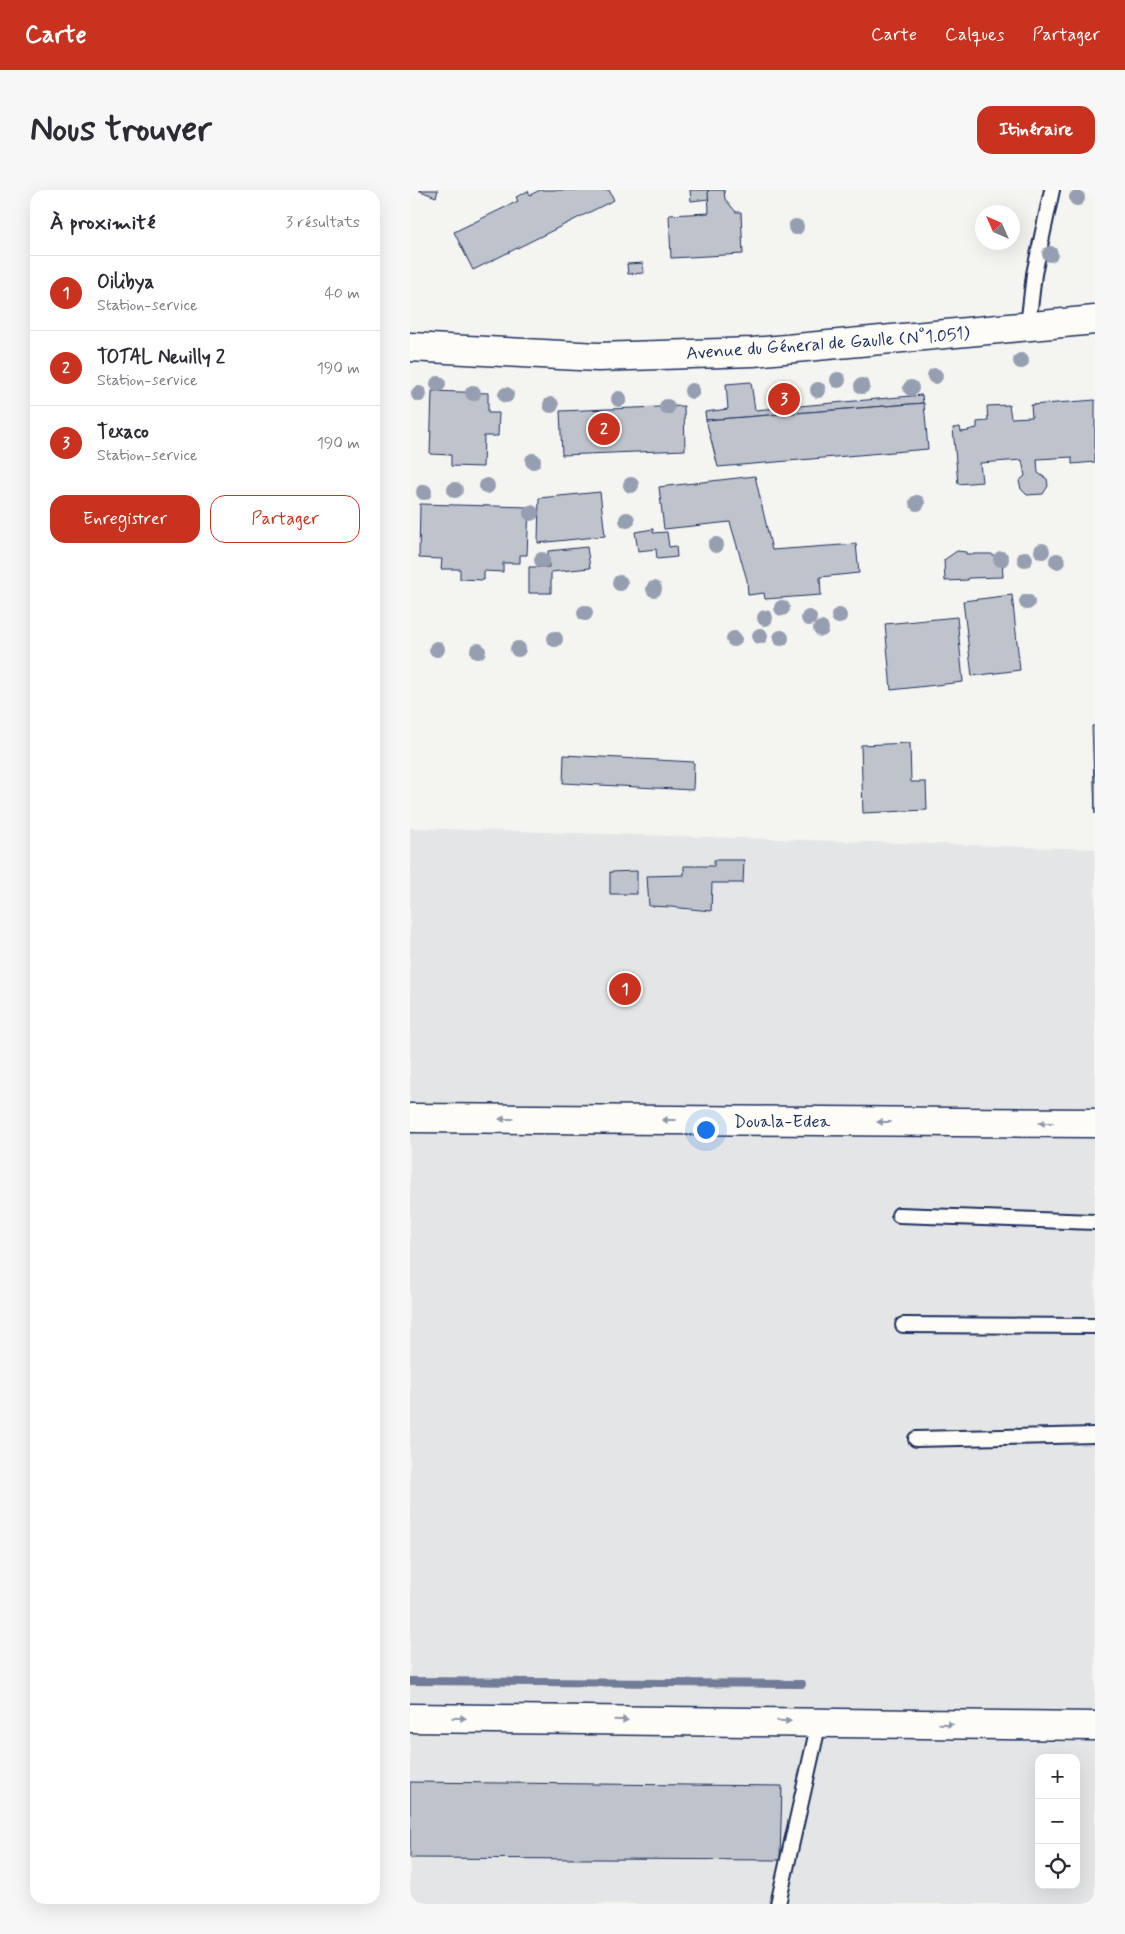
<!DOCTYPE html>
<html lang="fr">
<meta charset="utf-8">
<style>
:root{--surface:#fff;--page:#f7f7f7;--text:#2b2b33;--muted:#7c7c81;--line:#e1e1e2;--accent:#c8321e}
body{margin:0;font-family:Mynerve,sans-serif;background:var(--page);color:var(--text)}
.controls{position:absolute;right:15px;bottom:15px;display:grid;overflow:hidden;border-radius:10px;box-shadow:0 5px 20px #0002}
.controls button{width:45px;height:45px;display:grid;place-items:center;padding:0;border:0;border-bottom:1px solid var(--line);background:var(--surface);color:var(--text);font:25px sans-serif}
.compass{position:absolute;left:565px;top:15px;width:45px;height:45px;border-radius:50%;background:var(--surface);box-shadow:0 5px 20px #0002;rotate:315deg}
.you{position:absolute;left:295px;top:939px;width:18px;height:18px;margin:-12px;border:4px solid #fff;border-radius:50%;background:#1a73e8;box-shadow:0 0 0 8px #1a73e833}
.badge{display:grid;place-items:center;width:32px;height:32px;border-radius:50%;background:var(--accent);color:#fff;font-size:16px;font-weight:700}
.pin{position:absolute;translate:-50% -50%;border:2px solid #fff;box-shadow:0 1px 5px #0006}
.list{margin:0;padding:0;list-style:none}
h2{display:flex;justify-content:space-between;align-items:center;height:65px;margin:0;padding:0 20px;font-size:21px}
h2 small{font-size:16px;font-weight:400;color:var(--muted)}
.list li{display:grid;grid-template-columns:32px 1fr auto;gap:15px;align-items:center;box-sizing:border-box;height:75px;padding:0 20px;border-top:1px solid var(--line)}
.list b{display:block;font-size:19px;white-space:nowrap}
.list p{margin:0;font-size:16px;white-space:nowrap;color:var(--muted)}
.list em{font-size:16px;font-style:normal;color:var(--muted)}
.actions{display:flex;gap:10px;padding:15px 20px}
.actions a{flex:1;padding:11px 0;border:1px solid var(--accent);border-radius:15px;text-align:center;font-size:18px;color:var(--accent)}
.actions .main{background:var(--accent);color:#fff}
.icon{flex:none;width:28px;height:28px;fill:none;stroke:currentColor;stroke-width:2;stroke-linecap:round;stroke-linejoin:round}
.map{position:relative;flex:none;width:685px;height:1714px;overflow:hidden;border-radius:15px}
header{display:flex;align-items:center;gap:30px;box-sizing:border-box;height:70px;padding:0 25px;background:var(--accent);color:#fff}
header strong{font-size:24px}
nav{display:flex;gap:28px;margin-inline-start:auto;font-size:18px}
.intro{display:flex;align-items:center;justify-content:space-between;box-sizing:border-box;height:120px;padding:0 30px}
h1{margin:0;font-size:35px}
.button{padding:12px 22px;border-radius:15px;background:var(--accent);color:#fff;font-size:18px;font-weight:700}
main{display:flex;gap:30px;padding:0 30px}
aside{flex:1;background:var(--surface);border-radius:15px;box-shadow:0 5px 20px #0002}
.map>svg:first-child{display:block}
.built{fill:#e4e5e6;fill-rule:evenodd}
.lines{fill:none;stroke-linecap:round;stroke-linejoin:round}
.stream{stroke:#717c98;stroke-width:8}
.building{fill:#bfc3cc;stroke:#1b2f5e}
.service-casing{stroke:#1b2f5e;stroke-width:18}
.secondary-casing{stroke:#1b2f5e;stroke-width:31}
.service{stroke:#fdfcf7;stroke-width:14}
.secondary{stroke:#fdfcf7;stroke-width:28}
.tree{fill:#969fb1}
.oneway{fill:#8c96aa}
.labels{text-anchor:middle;stroke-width:4.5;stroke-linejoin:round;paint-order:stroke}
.street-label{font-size:18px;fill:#1b2f5e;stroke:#fdfcf7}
</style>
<header>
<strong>Carte</strong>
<nav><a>Carte</a><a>Calques</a><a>Partager</a></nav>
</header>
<div class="intro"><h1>Nous trouver</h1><a class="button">Itinéraire</a></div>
<main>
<aside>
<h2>À proximité<small>3 résultats</small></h2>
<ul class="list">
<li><span class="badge">1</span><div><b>Oilibya</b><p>Station-service</p></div><em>40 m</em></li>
<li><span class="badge">2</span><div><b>TOTAL Neuilly 2</b><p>Station-service</p></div><em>190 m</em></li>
<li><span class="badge">3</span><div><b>Texaco</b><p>Station-service</p></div><em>190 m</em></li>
</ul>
<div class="actions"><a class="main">Enregistrer</a><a>Partager</a></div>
</aside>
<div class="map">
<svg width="685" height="1714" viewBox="0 0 685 1714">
<rect width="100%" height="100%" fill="#f4f4f1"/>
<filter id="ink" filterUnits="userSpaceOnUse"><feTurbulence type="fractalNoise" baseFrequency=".02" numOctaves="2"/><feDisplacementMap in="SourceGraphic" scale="10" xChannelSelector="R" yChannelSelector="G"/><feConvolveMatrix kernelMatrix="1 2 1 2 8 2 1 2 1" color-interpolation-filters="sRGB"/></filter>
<g filter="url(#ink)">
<!-- built -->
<path class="built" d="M0,638l685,21v1055h-685zM629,1568h37v127h-37z"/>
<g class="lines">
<!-- stream -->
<path class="stream" d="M0,1491l392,3"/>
</g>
<!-- building -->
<g class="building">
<path d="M8,0h20l-2,7z"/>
<path d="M130,0h69l5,10 -141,70 -19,-38 64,-31 -2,-4 12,-6 2,4z"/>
<path d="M280,0h18l1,9 -18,2z"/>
<path d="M298,0h16l1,9 11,13h5l2,42 -72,4 -2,-43 40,-2z"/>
<path d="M233,73l1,10 -16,1 -1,-10z"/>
<path d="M341,192l4,28 167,-15 1,8 -217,17 -1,-8 23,-3 -2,-25z"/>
<path d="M22,201l56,2v20h11l-1,23h-14l-1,31 -32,-1v-11l-21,-1z"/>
<path d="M685,210v62l-23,2v-7l-35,2 1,14 9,6 1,7 -5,8 -16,1 -6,-6 -2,-8 6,-5 -3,-16 -42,3 2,19 -24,2 -5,-56 7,-1 1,5 8,-1 -1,-1 9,-2v-6l11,-1 -1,-15 22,-1 2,13 21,-1 -1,-12z"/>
<path d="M514,213l4,46 -210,18 -12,-47z"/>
<path d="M274,216l1,44 -123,5 -2,-44z"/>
<path d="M345,286l17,74 84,-6 3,29 -39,4 1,18 -56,4 -1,-6 -16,2 -1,-15 -17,-58 -66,7 -5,-42z"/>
<path d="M190,302l5,44 -67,7 1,-45z"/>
<path d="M10,314l109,3 -2,48h-7v8h-17v9l-19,-1v9l-24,-1v-10h-19l1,-10 -23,-1z"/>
<path d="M243,339v4l14,-1 2,15 7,-1 1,11 -20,2 -1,-10 -18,2 -3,-19z"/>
<path d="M177,357l3,21 -39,4v21h-22v-26h20l-1,-16z"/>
<path d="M547,361l9,1v2h25l11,6 1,17 -35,1v2l-23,1 -1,-21z"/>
<path d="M602,405l8,75 -48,6 -9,-75z"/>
<path d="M547,427l6,65 -72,8 -6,-66z"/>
<path d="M682,536h3v88z"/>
<path d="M500,553l1,39h15l1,28 -64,3 -2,-68z"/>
<path d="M154,565l130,7 -1,28 -130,-7z"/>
<path d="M304,670h30l-1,23h-31l-1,28 -40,-4 -22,-1 -2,-30 37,-1v-9h30z"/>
<path d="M227,681v23h-27v-22z"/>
<path d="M0,1592l372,4 -2,74 -370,-2z"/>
</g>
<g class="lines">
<!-- service casing -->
<g class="service-casing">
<g id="service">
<path d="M618,136l6,-52 18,-84"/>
<path d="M489,1025l196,7"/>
<path d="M493,1135l192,1"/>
<path d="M506,1249l179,-4"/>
<path d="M368,1714l41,-182"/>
</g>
</g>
<!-- secondary casing -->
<g class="secondary-casing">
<g id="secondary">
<path d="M0,157l188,10 155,-5 342,-32"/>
<path d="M0,928l685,5"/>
<path d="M0,1528l685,8"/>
</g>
</g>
<!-- service -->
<use href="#service" class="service"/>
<!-- secondary -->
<use href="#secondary" class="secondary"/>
</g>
<!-- trees -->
<g class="tree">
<circle cx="667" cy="8" r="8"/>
<circle cx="386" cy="37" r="8"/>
<circle cx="640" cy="64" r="8"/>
<circle cx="611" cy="171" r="8"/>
<circle cx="525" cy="186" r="8"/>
<circle cx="428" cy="190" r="8"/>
<circle cx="28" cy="194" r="8"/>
<circle cx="452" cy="196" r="8"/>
<circle cx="501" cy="198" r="8"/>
<circle cx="408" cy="200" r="8"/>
<circle cx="282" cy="201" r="8"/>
<circle cx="63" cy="203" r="8"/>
<circle cx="9" cy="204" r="8"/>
<circle cx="96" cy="205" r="8"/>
<circle cx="209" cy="209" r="8"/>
<circle cx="141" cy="215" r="8"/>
<circle cx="257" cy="217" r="8"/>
<circle cx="123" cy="271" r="8"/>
<circle cx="221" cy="295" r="8"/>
<circle cx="77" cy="296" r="8"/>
<circle cx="45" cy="300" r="8"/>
<circle cx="14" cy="302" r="8"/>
<circle cx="507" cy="313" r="8"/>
<circle cx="121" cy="323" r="8"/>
<circle cx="217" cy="330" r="8"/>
<circle cx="306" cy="355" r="8"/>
<circle cx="632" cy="361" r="8"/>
<circle cx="591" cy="369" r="8"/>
<circle cx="615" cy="369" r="8"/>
<circle cx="132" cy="370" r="8"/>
<circle cx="647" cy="371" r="8"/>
<circle cx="210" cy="393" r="8"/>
<circle cx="244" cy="399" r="8"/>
<circle cx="617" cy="412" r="8"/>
<circle cx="372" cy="418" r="8"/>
<circle cx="175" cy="423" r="8"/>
<circle cx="429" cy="426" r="8"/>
<circle cx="355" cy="428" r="8"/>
<circle cx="399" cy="428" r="8"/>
<circle cx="411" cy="439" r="8"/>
<circle cx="350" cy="446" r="8"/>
<circle cx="371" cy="448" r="8"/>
<circle cx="145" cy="449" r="8"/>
<circle cx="324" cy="449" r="8"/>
<circle cx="27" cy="459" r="8"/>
<circle cx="108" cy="459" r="8"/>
<circle cx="68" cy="461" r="8"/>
</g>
<!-- one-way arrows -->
<defs><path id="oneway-solid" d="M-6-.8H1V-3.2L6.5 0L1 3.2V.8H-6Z" transform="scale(1.25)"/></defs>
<g class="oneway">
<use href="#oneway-solid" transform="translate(96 929) rotate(-180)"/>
<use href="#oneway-solid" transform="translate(259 930) rotate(-180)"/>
<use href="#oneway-solid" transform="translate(474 932) rotate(-180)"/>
<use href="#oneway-solid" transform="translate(636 933) rotate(-180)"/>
<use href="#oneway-solid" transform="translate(49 1528) rotate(1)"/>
<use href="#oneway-solid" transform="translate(211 1530) rotate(1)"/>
<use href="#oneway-solid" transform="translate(374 1531) rotate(1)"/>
<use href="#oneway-solid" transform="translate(536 1534) rotate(1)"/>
</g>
</g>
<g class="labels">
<!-- street labels -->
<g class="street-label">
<text transform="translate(418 153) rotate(-4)" y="6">Avenue du Géneral de Gaulle (N°1.051)</text>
<text x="372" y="937">Douala-Edea</text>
</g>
</g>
</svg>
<div class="controls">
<button>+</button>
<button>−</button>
<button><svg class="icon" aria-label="locate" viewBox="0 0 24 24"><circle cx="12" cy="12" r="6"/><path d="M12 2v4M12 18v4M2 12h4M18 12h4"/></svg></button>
</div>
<svg class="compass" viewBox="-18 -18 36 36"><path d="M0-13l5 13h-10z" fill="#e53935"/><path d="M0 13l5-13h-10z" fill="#7c7c81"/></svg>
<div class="you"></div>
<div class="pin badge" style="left:215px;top:799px">1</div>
<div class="pin badge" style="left:194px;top:239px">2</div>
<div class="pin badge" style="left:374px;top:209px">3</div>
</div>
</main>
